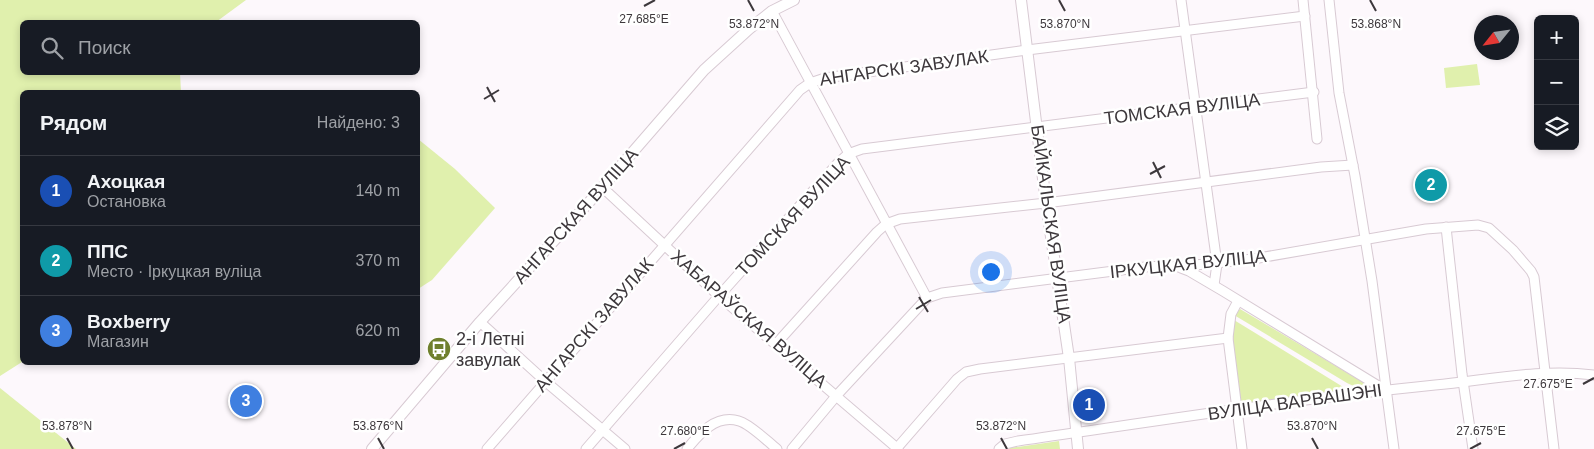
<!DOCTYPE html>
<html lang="ru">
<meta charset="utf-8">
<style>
:root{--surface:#171b24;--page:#20242c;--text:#f1f3f6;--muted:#9ea1a6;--line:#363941;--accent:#6f7f2d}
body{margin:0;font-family:Arial,sans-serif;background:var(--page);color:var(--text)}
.controls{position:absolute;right:15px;top:15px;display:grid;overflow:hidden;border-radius:8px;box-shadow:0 2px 8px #0003}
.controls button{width:45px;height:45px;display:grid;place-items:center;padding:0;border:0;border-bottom:1px solid var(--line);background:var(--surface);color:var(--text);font:25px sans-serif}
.compass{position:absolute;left:1474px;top:15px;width:45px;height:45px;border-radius:50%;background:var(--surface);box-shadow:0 2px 8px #0003;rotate:240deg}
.you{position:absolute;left:990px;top:271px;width:18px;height:18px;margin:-12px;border:4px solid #fff;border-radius:50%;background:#1a73e8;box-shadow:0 0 0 8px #1a73e833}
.badge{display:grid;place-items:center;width:32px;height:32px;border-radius:50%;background:var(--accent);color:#fff;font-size:16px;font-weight:700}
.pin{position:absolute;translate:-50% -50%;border:2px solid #fff;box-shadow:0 1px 5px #0006}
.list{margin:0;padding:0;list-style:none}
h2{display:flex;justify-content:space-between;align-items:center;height:65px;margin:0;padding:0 20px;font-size:21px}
h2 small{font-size:16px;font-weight:400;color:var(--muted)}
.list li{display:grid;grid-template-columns:32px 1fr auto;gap:15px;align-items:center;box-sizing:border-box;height:70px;padding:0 20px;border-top:1px solid var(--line)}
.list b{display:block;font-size:19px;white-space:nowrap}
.list p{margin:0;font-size:16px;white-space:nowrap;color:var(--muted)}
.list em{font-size:16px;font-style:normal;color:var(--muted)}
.icon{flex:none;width:28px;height:28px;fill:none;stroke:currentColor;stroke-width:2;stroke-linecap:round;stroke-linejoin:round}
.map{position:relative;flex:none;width:1594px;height:449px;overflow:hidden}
.search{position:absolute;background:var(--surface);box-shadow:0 2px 8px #0003;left:20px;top:20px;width:400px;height:55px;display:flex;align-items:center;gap:12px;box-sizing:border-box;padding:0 18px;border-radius:8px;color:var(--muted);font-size:19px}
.panel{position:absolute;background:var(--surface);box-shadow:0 2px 8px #0003;left:20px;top:90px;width:400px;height:275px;border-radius:8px}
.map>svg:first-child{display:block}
.green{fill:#e0f0ad}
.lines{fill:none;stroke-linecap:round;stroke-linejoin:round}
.minor-casing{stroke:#d8cad3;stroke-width:11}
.major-casing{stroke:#d8cad3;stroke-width:12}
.minor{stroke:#fff;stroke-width:9}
.major{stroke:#fff;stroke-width:10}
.ticks{fill:none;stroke:#3d383c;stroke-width:2}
.labels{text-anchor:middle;stroke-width:5;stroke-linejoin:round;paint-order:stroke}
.street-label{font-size:18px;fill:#3d383c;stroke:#fff}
.poi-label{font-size:18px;fill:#3d383c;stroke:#fff;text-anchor:start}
.ticks-label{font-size:12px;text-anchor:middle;fill:#3d383c;stroke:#fff;stroke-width:5;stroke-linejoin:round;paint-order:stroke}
</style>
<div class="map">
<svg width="1594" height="449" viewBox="0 0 1594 449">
<rect width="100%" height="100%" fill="#fdf8fc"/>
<!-- green -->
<g class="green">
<path d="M0,0h246l-30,22h-194v50l158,1 1,19h-159v270l-22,14z"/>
<path d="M1477,64l3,21 -34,3 -2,-20z"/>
<path d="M418,139l37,30 40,39 -63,72 -14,9z"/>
<path d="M1240,309l126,75v5l-8,-1 -11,-5 -113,-68z"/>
<path d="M1234,320l114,70 -104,15 -3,-2 -10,-65z"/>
<path d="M0,388l76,61h-76z"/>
<path d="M1059,441l1,8h-51l1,-1z"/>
</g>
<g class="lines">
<!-- minor casing -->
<g class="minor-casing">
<g id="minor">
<path d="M1181,0l36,264 -3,21"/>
<path d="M1303,0l14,139"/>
<path d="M1329,0l10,93 16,83 17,105 22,168"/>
<path d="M772,11l155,287"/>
<path d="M602,187l117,109 179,153"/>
<path d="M1446,227l16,147 11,75"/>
<path d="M1181,268l8,3 34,20 162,99"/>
<path d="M1238,301l-7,13 -3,24 14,111"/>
<path d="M480,322l65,59 80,68"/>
<path d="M776,344l101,-112 9,-8 14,-5 146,-16 275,-36 32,-2"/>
<path d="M897,448l60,-69 9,-7 14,-3 248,-31"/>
<path d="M487,449l313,-359 10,-7 15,-5 202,-28 278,-34"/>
<path d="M586,449l133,-153 119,-133 10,-9 14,-5 452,-57"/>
<path d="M687,449c12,-15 29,-35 52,-28 11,3 28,20 38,28"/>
<path d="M792,449l45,-54 90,-97 15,-5 203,-26 19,-1 12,1 77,-8 173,-30 52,-4 11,3 24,22 18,21 3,6 20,172"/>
<path d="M999,449l6,-5 13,-3c139,-20 278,-42 417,-56 53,-5 106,-17 159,-10"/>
</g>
</g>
<!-- major casing -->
<g class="major-casing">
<g id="major">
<path d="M1021,0l25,203 23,155 9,91"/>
<path d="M372,449l108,-127 112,-123 112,-129 45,-41 23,-18 22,-11"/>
</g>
</g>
<!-- minor -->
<use href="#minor" class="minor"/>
<!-- major -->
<use href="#major" class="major"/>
</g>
<!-- ticks -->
<path class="ticks" d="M748,0l6,11M1059,0l6,11M1370,0l6,11M644,6l11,-6M487,87l8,15M484,99l15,-9M1153,162l8,16M1150,174l15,-8M919,297l9,15M916,309l15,-9M1583,384l11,-6M67,438l6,11M378,438l6,11M1001,438l6,11M1312,438l6,11M674,449l11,-6M1470,449l11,-6"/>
<!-- icons -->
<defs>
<g id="bus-disc" transform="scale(1.25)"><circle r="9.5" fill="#6f7f2d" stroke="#fff"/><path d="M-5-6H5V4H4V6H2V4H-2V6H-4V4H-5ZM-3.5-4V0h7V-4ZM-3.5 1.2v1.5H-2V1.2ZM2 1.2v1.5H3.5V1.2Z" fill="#fff"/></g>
</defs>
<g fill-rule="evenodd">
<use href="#bus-disc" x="439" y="349"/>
</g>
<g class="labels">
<!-- street labels -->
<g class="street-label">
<text transform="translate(904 68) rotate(-8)" y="6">АНГАРСКІ ЗАВУЛАК</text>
<text transform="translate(1182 109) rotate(-7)" y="6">ТОМСКАЯ ВУЛІЦА</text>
<text transform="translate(576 216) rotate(-48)" y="6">АНГАРСКАЯ ВУЛІЦА</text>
<text transform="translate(793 216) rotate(-47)" y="6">ТОМСКАЯ ВУЛІЦА</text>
<text transform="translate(1051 224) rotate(82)" y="6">БАЙКАЛЬСКАЯ ВУЛІЦА</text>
<text transform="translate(1188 264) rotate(-6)" y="6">ІРКУЦКАЯ ВУЛІЦА</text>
<text transform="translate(749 319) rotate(41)" y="6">ХАБАРАЎСКАЯ ВУЛІЦА</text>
<text transform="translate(594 325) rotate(-49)" y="6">АНГАРСКІ ЗАВУЛАК</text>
<text transform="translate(1295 402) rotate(-8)" y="6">ВУЛІЦА ВАРВАШЭНІ</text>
</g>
<!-- poi labels -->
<g class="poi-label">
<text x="456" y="345">2-і Летні<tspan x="456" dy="21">завулак</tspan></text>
</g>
</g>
<g class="ticks-label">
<text x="644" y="23">27.685°E</text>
<text x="754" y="28">53.872°N</text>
<text x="1065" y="28">53.870°N</text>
<text x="1376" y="28">53.868°N</text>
<text x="1548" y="388">27.675°E</text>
<text x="67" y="430">53.878°N</text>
<text x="378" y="430">53.876°N</text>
<text x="1001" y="430">53.872°N</text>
<text x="1312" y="430">53.870°N</text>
<text x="685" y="435">27.680°E</text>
<text x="1481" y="435">27.675°E</text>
</g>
</svg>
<div class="controls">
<button>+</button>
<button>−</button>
<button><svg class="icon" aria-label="layers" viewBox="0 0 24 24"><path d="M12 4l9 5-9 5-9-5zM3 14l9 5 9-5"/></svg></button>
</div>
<svg class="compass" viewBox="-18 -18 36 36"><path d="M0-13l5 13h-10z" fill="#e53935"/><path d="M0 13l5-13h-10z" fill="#9ea1a6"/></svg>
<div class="you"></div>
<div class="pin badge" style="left:1089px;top:405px;background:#1a4fb4">1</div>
<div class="pin badge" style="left:1431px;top:185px;background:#0f9aa8">2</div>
<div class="pin badge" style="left:246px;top:401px;background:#3f7fe0">3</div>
<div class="search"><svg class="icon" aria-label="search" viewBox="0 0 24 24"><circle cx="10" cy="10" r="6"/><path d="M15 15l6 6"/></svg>Поиск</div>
<section class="panel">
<h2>Рядом<small>Найдено: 3</small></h2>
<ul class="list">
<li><span class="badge" style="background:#1a4fb4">1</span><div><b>Ахоцкая</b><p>Остановка</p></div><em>140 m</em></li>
<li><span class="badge" style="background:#0f9aa8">2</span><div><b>ППС</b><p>Место · Іркуцкая вуліца</p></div><em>370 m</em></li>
<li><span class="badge" style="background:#3f7fe0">3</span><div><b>Boxberry</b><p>Магазин</p></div><em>620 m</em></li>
</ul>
</section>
</div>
